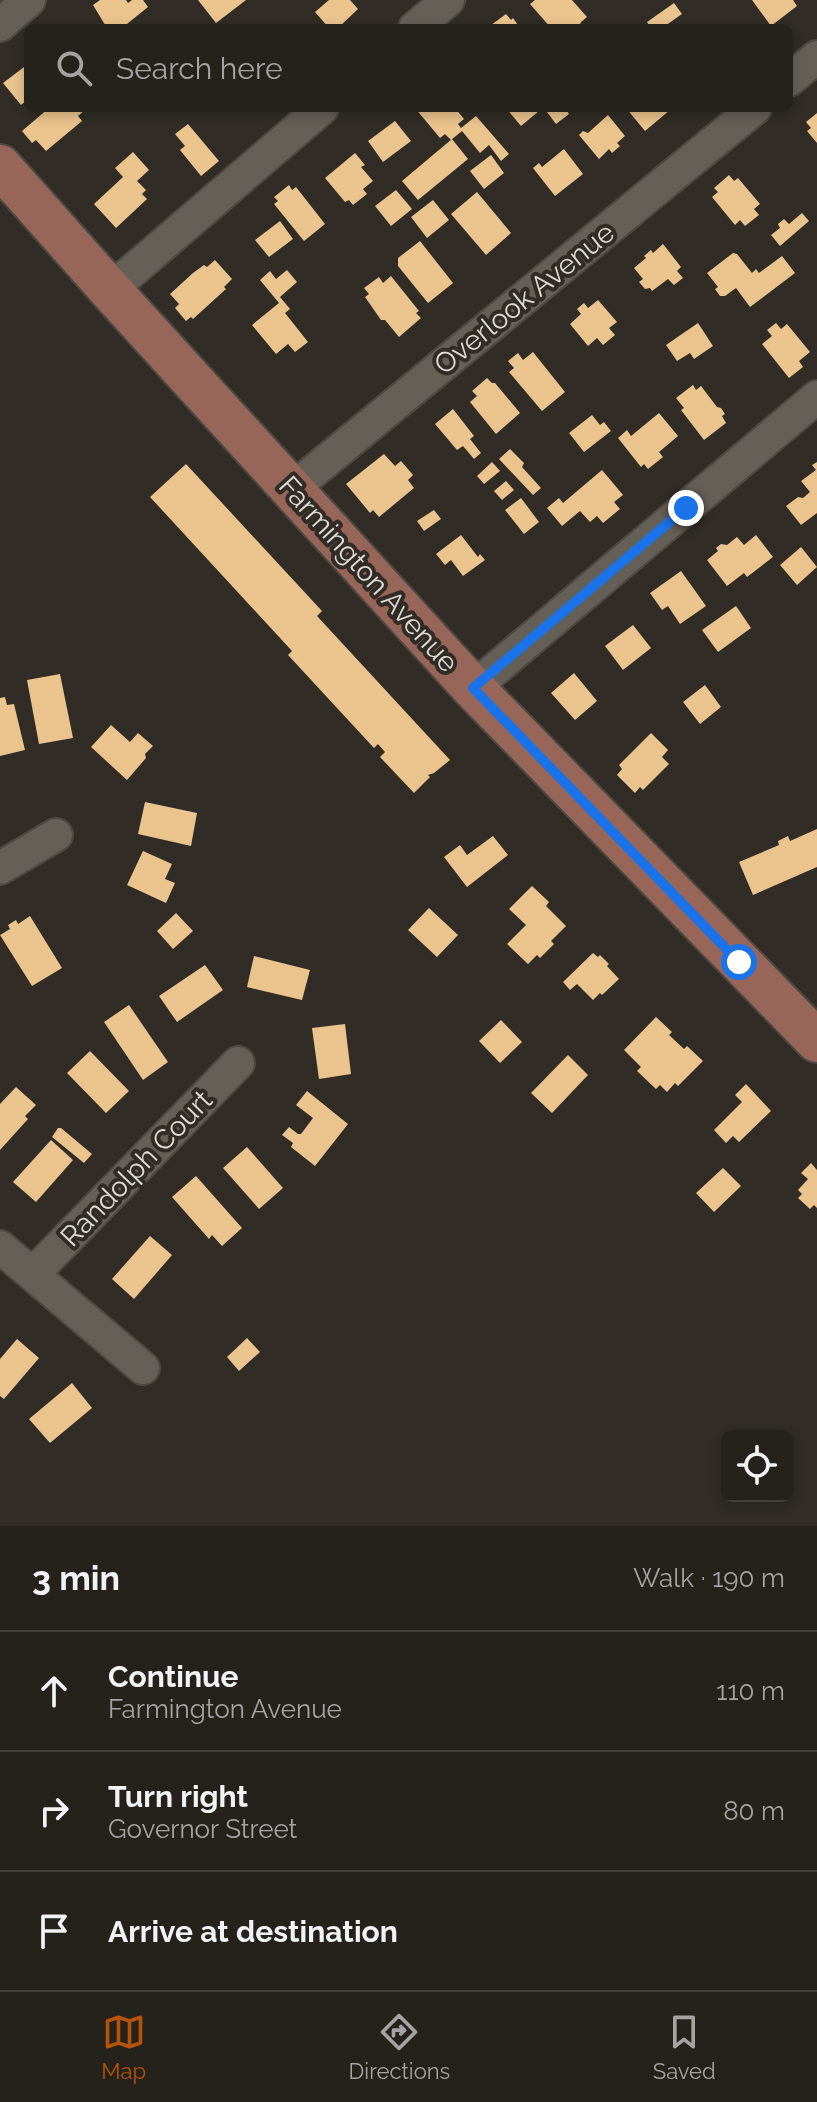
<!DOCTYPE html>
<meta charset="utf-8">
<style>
:root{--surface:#25221c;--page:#2d2a25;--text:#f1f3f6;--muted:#a3a4a3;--line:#423f3b;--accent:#b45309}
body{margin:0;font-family:Raleway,sans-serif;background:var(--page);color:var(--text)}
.controls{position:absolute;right:24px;bottom:24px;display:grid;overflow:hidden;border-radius:12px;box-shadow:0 4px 12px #0003}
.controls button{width:72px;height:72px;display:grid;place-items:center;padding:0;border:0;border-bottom:2px solid var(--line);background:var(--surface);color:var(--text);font:40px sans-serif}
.stop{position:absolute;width:24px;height:24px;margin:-18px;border:6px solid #1a73e8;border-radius:50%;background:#fff}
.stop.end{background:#1a73e8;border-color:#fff;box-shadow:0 2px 8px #0008}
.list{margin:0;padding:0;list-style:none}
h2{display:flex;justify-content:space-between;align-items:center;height:104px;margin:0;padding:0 32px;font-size:34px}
h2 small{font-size:26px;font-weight:400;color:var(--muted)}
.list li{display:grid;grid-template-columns:52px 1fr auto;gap:24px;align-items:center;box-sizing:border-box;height:120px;padding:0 32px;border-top:2px solid var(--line)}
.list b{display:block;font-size:30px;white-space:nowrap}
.list p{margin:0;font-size:26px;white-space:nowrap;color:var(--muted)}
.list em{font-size:26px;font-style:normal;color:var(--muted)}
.icon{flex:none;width:44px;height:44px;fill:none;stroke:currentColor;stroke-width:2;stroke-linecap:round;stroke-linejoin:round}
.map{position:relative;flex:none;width:817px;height:1526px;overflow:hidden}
.search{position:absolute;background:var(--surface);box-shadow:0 4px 12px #0003;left:24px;right:24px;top:24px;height:88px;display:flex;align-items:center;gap:20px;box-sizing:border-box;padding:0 28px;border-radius:12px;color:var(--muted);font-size:30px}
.sheet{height:464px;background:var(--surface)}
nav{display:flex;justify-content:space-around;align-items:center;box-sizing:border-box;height:112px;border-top:2px solid var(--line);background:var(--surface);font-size:22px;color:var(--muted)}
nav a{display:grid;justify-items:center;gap:4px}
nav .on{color:var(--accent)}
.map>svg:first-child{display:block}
.building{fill:#eac38d}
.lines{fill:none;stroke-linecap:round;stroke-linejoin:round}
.minor-casing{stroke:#4c4843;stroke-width:36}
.major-casing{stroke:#4c4843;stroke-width:46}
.minor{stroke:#645f57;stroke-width:32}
.major{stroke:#986658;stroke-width:42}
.route{stroke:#1a73e8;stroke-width:10}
.labels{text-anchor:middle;stroke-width:8;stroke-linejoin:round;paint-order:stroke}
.street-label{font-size:28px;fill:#dedad6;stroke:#312d26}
</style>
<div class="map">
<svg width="817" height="1526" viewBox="0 0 817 1526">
<rect width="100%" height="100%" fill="#312d26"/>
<!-- building -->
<g class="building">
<path d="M100,0h26l2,3 4,-3h11l5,7 -26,21h-15l-14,-23z"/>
<path d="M198,0h48l-30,23z"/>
<path d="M329,0h21l8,9 -20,19h-9l-14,-16z"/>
<path d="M535,0h37l15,17 -7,6 4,5h-33l-21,-24z"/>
<path d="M752,0h41l4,6 -26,20z"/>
<path d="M674,3l8,11 -20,14h-11l-4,-6z"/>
<path d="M506,14l5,6 2,-2 7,10h-33z"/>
<path d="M28,64v35l-7,6 -18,-22z"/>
<path d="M49,108h38l-9,8 4,5 -36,30 -10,-11 -4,3 -10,-12z"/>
<path d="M415,108h40l9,11 -6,5 3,4 15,-12 33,38 -8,7 -12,-16 -9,8 -18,-22 -11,9 -6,-6 -5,4z"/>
<path d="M506,108h31l2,3 -18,15z"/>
<path d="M544,108h21l4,6 -13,10z"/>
<path d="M626,108h42l2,2 -25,21z"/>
<path d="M817,113v30l-10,-12 4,-3 -5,-6z"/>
<path d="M608,115l17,21 -8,7 3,3 -8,7 -3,-4 -10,10 -20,-24 4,-4 5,2z"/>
<path d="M395,121l16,20 -28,21 -15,-21z"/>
<path d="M188,124l31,37 -18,15 -21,-26 5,-4 -10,-12z"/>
<path d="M452,139l16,20 -50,41 -16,-19z"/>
<path d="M564,149l19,25 -28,22 -22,-28 6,-5 3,4z"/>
<path d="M133,152l16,18 -12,11 9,9 -4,4 5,5 -31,29 -22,-24 29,-27 -8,-9z"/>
<path d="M355,153l10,12 -4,2 12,14 -10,8 4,5 -14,11 -4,-5 -4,2 -20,-24z"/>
<path d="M491,155l13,18 -20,16 -14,-18z"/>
<path d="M729,175l5,6 4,-3 22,26 -6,5 5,6 -14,11 -5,-6 -5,5 -23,-28 6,-5 -4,-4z"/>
<path d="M289,185l3,5 4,-3 29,37 -21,17 -30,-37 4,-3 -4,-4z"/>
<path d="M396,190l16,19 -21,17 -16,-20z"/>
<path d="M477,192l34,41 -25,22 -35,-41z"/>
<path d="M433,200l16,20 -22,18 -16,-21z"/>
<path d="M802,213l7,8 -29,25 -9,-11 9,-7 -2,-4 6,-5 5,5z"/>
<path d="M280,221l13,18 -24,18 -14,-17z"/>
<path d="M420,241l33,42 -25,20 -30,-37v-8z"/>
<path d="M663,244l18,23 -4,4 6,7 -9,7 -6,-6 -16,12 -2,-3 -5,1 -6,-7 4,-3 -9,-11 12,-10 -2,-2 7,-6 2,3z"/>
<path d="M733,253l4,1 15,19 4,-4 3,4 23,-17 13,17 -45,34 -14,-19 -11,8h-5l-5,-7 3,-2 -11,-14z"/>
<path d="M215,260l17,19 -8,8 2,2 -33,30 -2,-2 -5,4 -11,-13 4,-4 -9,-10 23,-21 11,-8 3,2z"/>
<path d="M287,270l10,12 -17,15 10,12 -5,4 23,29 -13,10 -7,-8 -12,10 -24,-29 27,-22 -19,-23 10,-9 6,8z"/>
<path d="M391,276l28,35 -3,2 5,5 -22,19 -14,-17h-4l-16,-23 4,-3 -5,-6 15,-11 4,6z"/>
<path d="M598,300l19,22 -8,6 6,7 -12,10 -6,-7 -9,8 -18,-22 11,-10 -4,-5 7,-6 4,5z"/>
<path d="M698,323l15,23 -19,13 -4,-6 -13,8 -11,-16z"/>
<path d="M776,323l5,6 6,-5 23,28 -11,9 4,6 -14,11 -27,-34 10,-8 -5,-6z"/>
<path d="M533,352l32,40 -23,19 -33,-39 5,-4 -6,-7 10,-8 5,7z"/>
<path d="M487,378l5,5h3l25,30 -24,21 -26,-32 7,-6 -5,-5z"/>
<path d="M693,385l3,5 5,-4 16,21 4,1 4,6 -3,2 4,7 -22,17 -23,-30 3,-2 -8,-10z"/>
<path d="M453,409l21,27 -4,3 11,14 -7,6 -11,-13 -6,4 -22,-26z"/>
<path d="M659,413l19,23 -19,16 4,5 -15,12 -4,-5 -3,3 -23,-29 9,-8 4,6z"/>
<path d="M592,415l8,10 4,-3 7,9 -27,21 -15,-19z"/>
<path d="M510,449l14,14 -2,4 19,21 -8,7 -34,-36z"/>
<path d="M384,454l11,12 6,-5 12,14 -5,5 6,8 -35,29 -6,-7 -3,3 -24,-29z"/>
<path d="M492,462l8,9 -16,13 -7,-8z"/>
<path d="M817,462v51l-16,12 -15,-19 12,-9 5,1 7,-6 -9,-11 15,-11 -4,-5z"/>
<path d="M186,464l136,147 -5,5 133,144 -16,13 -6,2 2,2 -16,16 -34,-36 5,-5 -7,-8 -4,4 -86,-93 4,-4 -142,-154z"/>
<path d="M602,470l21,25 -9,7 6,7 -17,14 -6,-7 -7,6 -10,-11 -18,15 -15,-18 12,-10 4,5z"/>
<path d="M506,481l8,9 -12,10 -8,-9z"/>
<path d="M521,498l18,24 -15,12 -19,-24z"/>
<path d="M434,510l7,9 -17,12 -7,-10z"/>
<path d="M461,535l17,22 2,-3 5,6 -22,16 -12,-16 -6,5 -9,-11z"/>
<path d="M756,535l17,22 -26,20 -3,-4 -17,13 -20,-26 11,-9 -2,-3 5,-4 6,1 10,-8 7,8z"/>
<path d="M801,547l16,20 -20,18 -17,-20z"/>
<path d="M681,571l25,35 -26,18 -12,-18 -6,4 -12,-17z"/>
<path d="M736,606l15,22 -33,24 -16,-22z"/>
<path d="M633,625l18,23 -28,22 -18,-24z"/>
<path d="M574,673l23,28 -22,19 -24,-27z"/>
<path d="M60,674l13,64 -34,6 -12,-64z"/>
<path d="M705,685l16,22 -21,17 -17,-22z"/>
<path d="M5,697l2,8 7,-1 11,46 -25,6v-58z"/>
<path d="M111,725l19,17 8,-9 15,13 -8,8 1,4 -19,22 -36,-33z"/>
<path d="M651,733l17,17 -6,7 7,7 -26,26 -3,-3 -5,6 -18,-18 5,-6 -3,-4z"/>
<path d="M145,802l52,11 -6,33 -53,-12z"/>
<path d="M817,829v38l-64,28 -14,-33 40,-17 -1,-4 10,-5 2,5z"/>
<path d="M493,836l15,19 -41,32 -23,-30 16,-12 7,10z"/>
<path d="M143,851l29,13 -7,15 10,4 -9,20 -39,-18z"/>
<path d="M532,886l17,16 -3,4 20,20 -15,15 3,3 -14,14 -3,-3 -9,9 -21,-20 19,-19 -17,-16z"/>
<path d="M429,908l29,27 -21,22 -29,-27z"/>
<path d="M176,913l17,18 -20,18 -16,-18z"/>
<path d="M30,916l32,52 -30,18 -32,-51 10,-6 -2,-4 8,-5 2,4z"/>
<path d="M593,953l5,4 2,-2 9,9 -2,2 12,13 -17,16 -2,-2 -7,7 -16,-16 -7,6 -7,-8z"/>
<path d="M254,956l56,14 -8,30 -55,-13z"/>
<path d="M205,965l18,25 -46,32 -18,-26z"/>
<path d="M129,1005l39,57 -25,18 -39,-58z"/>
<path d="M656,1017l16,15 -3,3 15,14 3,-3 16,15 -25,25 -3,-3 -8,9 -7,-7 -4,4 -19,-18 4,-4 -17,-17z"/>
<path d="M501,1020l21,22 -22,21 -21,-22z"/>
<path d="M345,1024l6,50 -32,5 -7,-51z"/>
<path d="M90,1051l39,40 -23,22 -39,-40z"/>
<path d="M568,1055l20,20 -36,38 -21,-20z"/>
<path d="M746,1084l25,27 -32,31 -6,-6 -7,7 -12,-13 28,-28 -7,-7z"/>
<path d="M16,1087l20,18 -11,11 3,3 -28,31v-46z"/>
<path d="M307,1091l41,33 -33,42 -24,-19 2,-4 -11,-8 7,-8 9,7h3l12,-16 -17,-13z"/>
<path d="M58,1128h3l31,26 -8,9 -32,-26z"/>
<path d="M51,1140l22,20 -37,42 -23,-20z"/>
<path d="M247,1147l36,41 -24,21 -36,-41z"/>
<path d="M811,1163l6,7v38l-3,-3 -4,4 -12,-11 4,-4 -4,-4 10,-11 -7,-6z"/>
<path d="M723,1168l18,18 -27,26 -18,-19z"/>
<path d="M196,1176l46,52 -20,18 -10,-11 -3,4 -37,-42z"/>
<path d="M150,1236l22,19 -38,44 -22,-20z"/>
<path d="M247,1338l13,14 -21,19 -12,-14z"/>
<path d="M17,1339l22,19 -35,41 -4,-3v-37z"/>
<path d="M72,1383l20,25 -42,35 -21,-24z"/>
</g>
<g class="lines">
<!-- minor casing -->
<g class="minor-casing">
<g id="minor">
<path d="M0,25l29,-25"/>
<path d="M415,28l33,-28"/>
<path d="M789,80l28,-23"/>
<path d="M110,290l212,-182"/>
<path d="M292,489l463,-381"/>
<path d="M473,688l344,-291"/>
<path d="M0,868l56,-33"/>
<path d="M0,1247l143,121"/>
<path d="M33,1274l205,-211"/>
</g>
</g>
<!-- major casing -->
<g class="major-casing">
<path id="major" d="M0,166l110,124 363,398 344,353"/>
</g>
<!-- minor -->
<use href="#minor" class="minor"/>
<!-- major -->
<use href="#major" class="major"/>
</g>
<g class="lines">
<!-- route -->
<path class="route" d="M686,508l-213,180 266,274"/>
</g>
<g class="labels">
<!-- street labels -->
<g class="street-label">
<text transform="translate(524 298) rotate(-39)" y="10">Overlook Avenue</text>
<text transform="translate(369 574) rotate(48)" y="10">Farmington Avenue</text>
<text transform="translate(136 1168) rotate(-46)" y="10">Randolph Court</text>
</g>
</g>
</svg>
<div class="controls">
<button><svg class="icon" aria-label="locate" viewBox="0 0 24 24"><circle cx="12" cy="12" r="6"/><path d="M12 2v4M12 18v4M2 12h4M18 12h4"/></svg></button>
</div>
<div class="stop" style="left:739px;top:962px"></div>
<div class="stop end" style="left:686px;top:508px"></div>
<div class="search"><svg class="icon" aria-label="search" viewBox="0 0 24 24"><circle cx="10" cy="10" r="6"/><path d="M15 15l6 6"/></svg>Search here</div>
</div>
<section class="sheet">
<h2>3 min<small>Walk · 190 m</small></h2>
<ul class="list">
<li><svg class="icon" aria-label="ahead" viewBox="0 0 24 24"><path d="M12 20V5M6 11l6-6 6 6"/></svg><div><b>Continue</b><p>Farmington Avenue</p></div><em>110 m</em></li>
<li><svg class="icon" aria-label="right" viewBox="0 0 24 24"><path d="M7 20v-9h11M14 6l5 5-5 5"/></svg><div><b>Turn right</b><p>Governor Street</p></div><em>80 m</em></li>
<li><svg class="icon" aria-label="arrive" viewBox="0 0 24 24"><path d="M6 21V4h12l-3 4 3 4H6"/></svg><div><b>Arrive at destination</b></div></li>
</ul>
</section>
<nav>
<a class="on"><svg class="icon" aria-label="map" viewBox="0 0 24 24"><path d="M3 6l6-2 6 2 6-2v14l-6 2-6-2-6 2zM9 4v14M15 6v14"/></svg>Map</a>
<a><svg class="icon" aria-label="directions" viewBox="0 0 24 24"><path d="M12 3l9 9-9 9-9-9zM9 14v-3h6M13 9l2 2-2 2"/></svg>Directions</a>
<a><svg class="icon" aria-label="saved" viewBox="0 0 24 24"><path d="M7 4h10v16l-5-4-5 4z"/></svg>Saved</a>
</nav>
